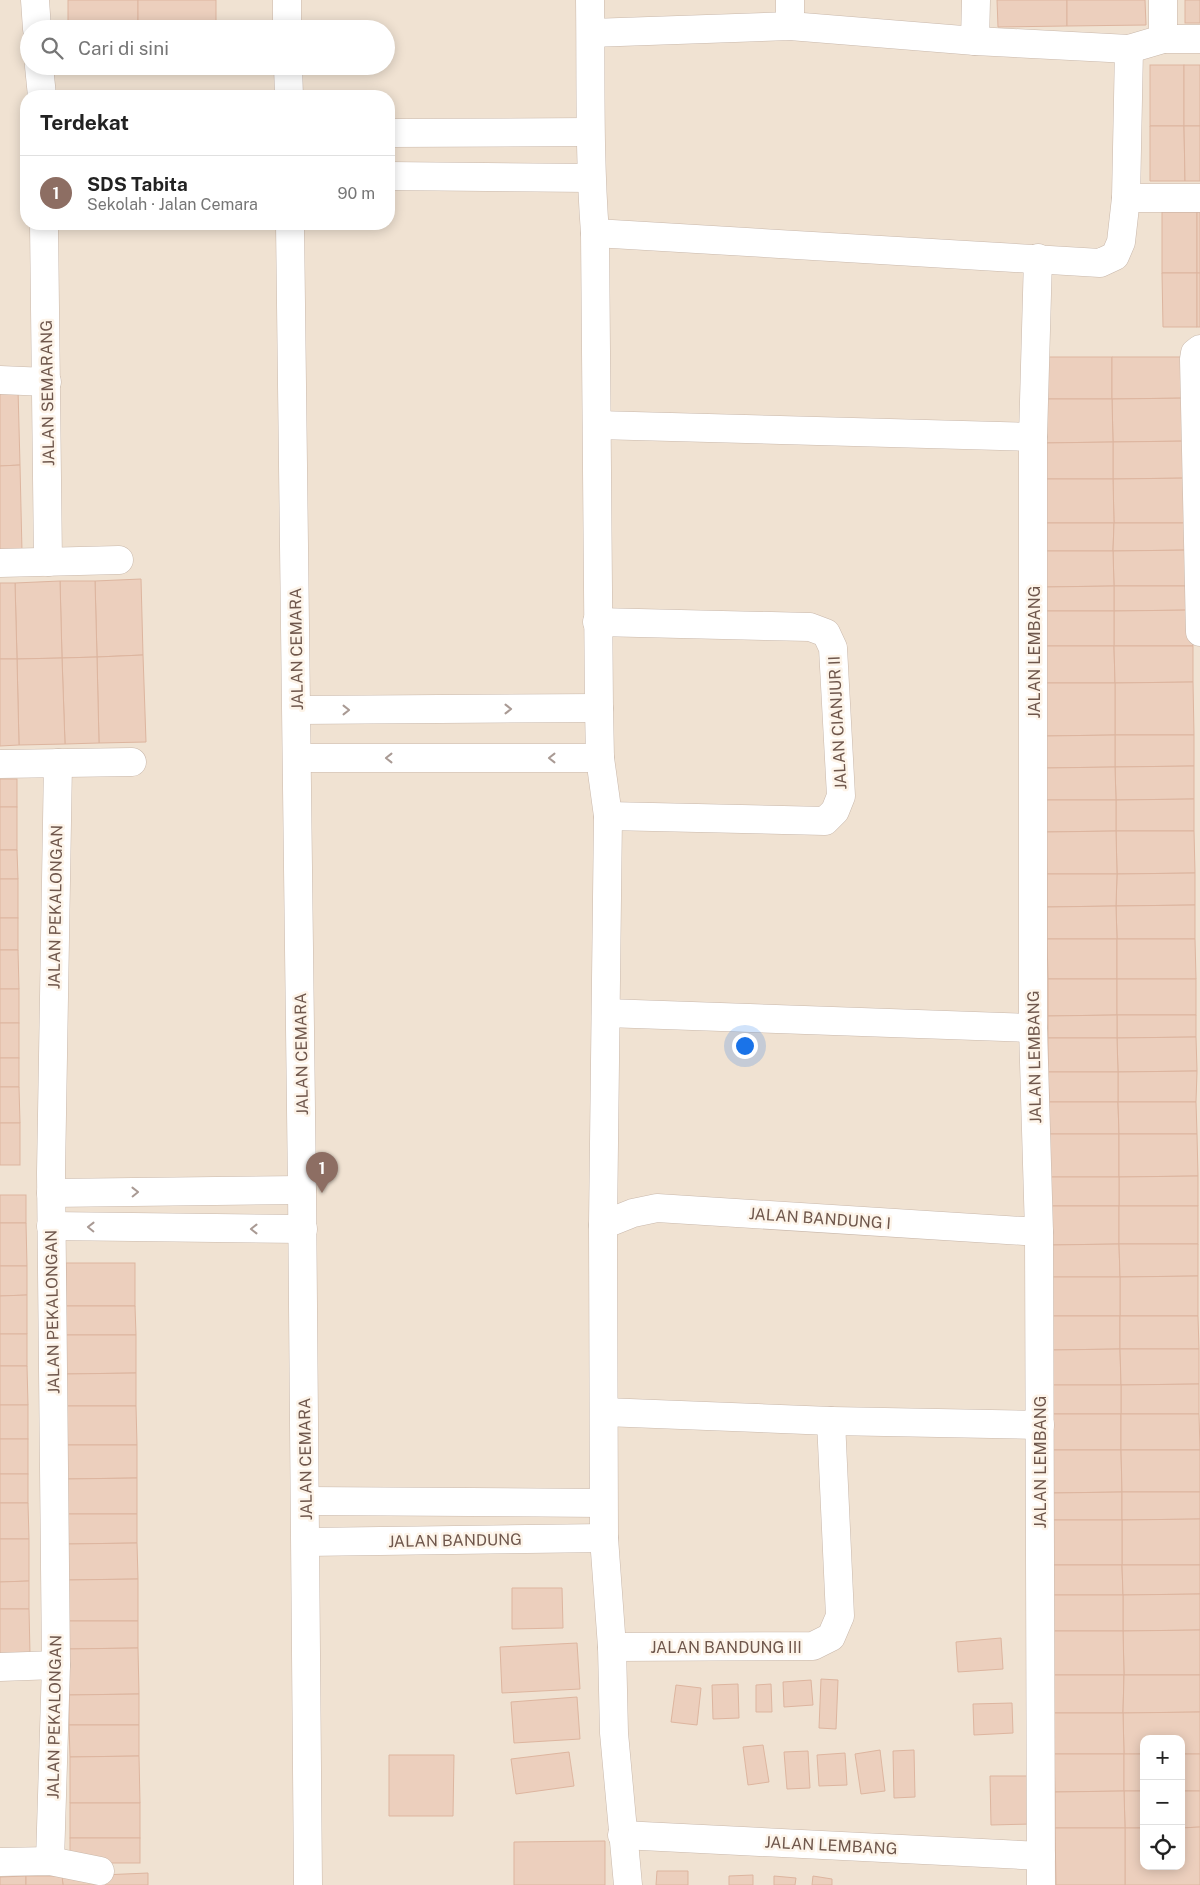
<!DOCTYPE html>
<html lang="id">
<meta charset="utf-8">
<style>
:root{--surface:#fff;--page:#f2f2f2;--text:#222;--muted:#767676;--line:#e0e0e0;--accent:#d86d53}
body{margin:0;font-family:"Public Sans",sans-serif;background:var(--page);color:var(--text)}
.controls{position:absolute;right:15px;bottom:15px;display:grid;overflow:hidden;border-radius:10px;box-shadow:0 2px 12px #0003}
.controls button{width:45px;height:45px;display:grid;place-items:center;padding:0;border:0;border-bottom:1px solid var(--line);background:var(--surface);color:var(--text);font:25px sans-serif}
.you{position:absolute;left:744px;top:1045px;width:18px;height:18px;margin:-12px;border:4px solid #fff;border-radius:50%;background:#1a73e8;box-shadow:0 0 0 8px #1a73e833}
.badge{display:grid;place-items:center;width:32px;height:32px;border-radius:50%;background:var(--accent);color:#fff;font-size:16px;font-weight:700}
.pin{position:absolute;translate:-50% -41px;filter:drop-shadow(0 1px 2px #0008)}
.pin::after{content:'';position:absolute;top:26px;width:18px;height:15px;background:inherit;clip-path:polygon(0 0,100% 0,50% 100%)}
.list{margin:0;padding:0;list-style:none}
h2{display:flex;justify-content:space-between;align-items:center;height:65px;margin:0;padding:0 20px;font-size:21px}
h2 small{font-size:16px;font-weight:400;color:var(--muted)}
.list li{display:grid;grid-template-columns:32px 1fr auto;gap:15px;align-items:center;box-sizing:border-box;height:75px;padding:0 20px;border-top:1px solid var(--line)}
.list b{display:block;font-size:19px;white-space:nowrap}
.list p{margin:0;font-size:16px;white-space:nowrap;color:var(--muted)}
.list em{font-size:16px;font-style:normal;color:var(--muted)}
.icon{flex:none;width:28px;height:28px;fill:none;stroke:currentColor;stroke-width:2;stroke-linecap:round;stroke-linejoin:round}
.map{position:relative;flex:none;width:1200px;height:1885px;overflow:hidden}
.search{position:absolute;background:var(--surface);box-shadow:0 2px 12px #0003;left:20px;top:20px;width:375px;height:55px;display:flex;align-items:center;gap:12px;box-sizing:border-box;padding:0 18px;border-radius:28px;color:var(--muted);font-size:19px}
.panel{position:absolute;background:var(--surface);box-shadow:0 2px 12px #0003;left:20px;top:90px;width:375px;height:140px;border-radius:20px}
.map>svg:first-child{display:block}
.residential{fill:#f0e2d2;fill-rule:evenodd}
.building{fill:#eccfbd;stroke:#ddb59f}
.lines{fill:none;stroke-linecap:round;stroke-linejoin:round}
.minor-casing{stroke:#c9b8ab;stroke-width:29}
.minor{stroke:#fff;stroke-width:28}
.oneway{stroke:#a99a94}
.labels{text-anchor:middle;stroke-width:5;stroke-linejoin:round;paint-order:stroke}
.street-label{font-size:16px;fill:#6f574c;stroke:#fdf4e9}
</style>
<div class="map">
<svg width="1200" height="1885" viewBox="0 0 1200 1885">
<rect width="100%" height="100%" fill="#faf0e3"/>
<!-- residential -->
<path class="residential" d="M0,0h1200v1885h-1200zM29,29h357v37h-357zM26,96h363v128h-363zM1144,1739h37v127h-37z"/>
<!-- building -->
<g class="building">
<rect x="68" y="0" width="70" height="29"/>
<rect x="138" y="0" width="78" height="29"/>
<path d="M997,0h70v26l-69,1z"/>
<path d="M1067,0h78l1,25 -79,1z"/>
<rect x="1185" y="0" width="15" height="23"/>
<rect x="1150" y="65" width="34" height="61"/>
<rect x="1184" y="65" width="16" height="61"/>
<path d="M1150,126h34l1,55h-35z"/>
<path d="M1184,126h16v55h-15z"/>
<rect x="1162" y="212" width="35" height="61"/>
<rect x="1197" y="212" width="3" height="61"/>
<path d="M1162,273h35v54h-34z"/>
<rect x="1197" y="273" width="3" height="54"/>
<rect x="1043" y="357" width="69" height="42"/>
<path d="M1112,357h78l1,41 -79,1z"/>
<path d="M18,389l2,76 -20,1v-76z"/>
<path d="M1191,398v43l-78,1 -1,-43z"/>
<path d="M1043,399h69l1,43 -70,1z"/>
<path d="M1191,441v37l-78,1v-37z"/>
<path d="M1113,442v37h-70v-36z"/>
<path d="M20,465l2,87h-22v-86z"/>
<path d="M1191,478l1,45h-78l-1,-44z"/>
<path d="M1043,479h70l1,44h-70z"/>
<path d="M1044,523h70l-1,28h-69z"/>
<path d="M1114,523h78v27l-79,1z"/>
<path d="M1192,550v36h-78l-1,-35z"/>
<path d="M1044,551h69l1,35 -70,1z"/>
<path d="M141,579l2,76 -46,2 -2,-76z"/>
<path d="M60,581h35l2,76 -35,1z"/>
<path d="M60,581l2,77 -45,1 -2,-76z"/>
<path d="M0,583h15l2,76h-17z"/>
<path d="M1114,586h78l1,24 -79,1z"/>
<path d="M1114,586v25h-69l-1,-24z"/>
<path d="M1193,610v36h-79v-35z"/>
<path d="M1045,611h69v35h-70z"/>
<path d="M1044,646h70l1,37h-70z"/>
<path d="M1114,646h79v36l-78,1z"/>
<path d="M143,655l3,87 -47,1 -2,-86z"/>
<path d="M97,657l2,86 -34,1 -3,-86z"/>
<path d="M62,658l3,86 -46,1 -2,-86z"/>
<path d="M0,659h17l2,86 -19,1z"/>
<path d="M1193,682l1,53h-79v-52z"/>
<path d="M1045,683h70v52l-69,1z"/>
<path d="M1115,735h79v31l-79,1z"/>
<path d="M1115,735v32l-69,1v-32z"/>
<path d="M1194,766v33l-78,1 -1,-33z"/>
<path d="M1115,767l1,33h-70v-32z"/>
<rect x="0" y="779" width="17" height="28"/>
<path d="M1194,799v32h-78v-31z"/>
<path d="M1046,800h70v31l-70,1z"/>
<rect x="0" y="807" width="17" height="43"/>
<path d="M1116,831h78l1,42 -78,1z"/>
<path d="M1116,831l1,43h-70l-1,-42z"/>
<path d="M0,850h17l1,29h-18z"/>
<path d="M1195,873v32l-79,1 1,-32z"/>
<path d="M1047,874h70l-1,32 -69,1z"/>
<rect x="0" y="879" width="18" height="39"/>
<path d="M1195,905v34h-78l-1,-33z"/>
<path d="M1116,906l1,33h-70v-32z"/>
<rect x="0" y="918" width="18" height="32"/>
<path d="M1047,939h70v40h-69z"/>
<path d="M1117,939h78l1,40h-79z"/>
<path d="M0,950h18l1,39h-19z"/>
<path d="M1048,979h69v36l-69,1z"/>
<rect x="1117" y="979" width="79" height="36"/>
<rect x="0" y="989" width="19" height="34"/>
<path d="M1117,1015h79v22l-79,1z"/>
<path d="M1117,1015v23h-69v-22z"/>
<rect x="0" y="1023" width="19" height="35"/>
<path d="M1196,1037l1,34 -79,1 -1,-34z"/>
<path d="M1048,1038h69l1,34h-70z"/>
<rect x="0" y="1058" width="19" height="29"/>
<path d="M1197,1071l-1,31h-78v-30z"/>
<path d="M1048,1072h70v30h-69z"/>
<path d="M0,1087h19l1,36h-20z"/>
<path d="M1049,1102h69l1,32h-70z"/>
<path d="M1118,1102h78l1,32h-78z"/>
<rect x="0" y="1123" width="20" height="42"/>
<rect x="1049" y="1134" width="70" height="43"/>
<path d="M1119,1134h78l1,42 -79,1z"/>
<path d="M1198,1176v30h-79v-29z"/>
<rect x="1049" y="1177" width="70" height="29"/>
<rect x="0" y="1195" width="26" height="28"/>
<path d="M1049,1206h70v38l-69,1z"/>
<rect x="1119" y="1206" width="79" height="38"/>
<path d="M0,1223h26l1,43h-27z"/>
<path d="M1119,1244l1,33h-70v-32z"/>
<path d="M1119,1244h79v32l-78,1z"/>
<rect x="66" y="1263" width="69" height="43"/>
<path d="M0,1266h27v29l-27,1z"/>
<path d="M1198,1276v40h-78v-39z"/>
<rect x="1050" y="1277" width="70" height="39"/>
<path d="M27,1295v39h-27v-38z"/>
<path d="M66,1306h69l1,29h-70z"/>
<path d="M1050,1316h70v33l-69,1z"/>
<path d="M1120,1316h78l1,33h-79z"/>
<rect x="0" y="1334" width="27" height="32"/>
<path d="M66,1335h70v38l-70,1z"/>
<path d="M1120,1349l1,36h-70v-35z"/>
<path d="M1120,1349h79v35l-78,1z"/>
<path d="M0,1366h27l1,39h-28z"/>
<path d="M136,1373v33h-69l-1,-32z"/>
<path d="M1199,1384v30h-78v-29z"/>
<rect x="1051" y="1385" width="70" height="29"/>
<rect x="0" y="1405" width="28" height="34"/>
<path d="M67,1406h69l1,39h-70z"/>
<path d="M1051,1414h70v36h-69z"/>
<path d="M1121,1414h78l1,36h-79z"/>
<rect x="0" y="1439" width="28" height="35"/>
<path d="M67,1445h70v33l-70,1z"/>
<path d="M1052,1450h69l1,42 -70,1z"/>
<path d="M1121,1450h79v42h-78z"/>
<rect x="0" y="1474" width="28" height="29"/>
<path d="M137,1478v36h-69l-1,-35z"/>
<path d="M1122,1492v28h-69l-1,-27z"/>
<path d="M1122,1492h78v27l-78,1z"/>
<path d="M0,1503h28l1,36h-29z"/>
<path d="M68,1514h69v29l-69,1z"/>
<path d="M1200,1519v46h-78v-45z"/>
<rect x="1053" y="1520" width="69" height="45"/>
<path d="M0,1539h29v42l-29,1z"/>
<path d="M137,1543l1,36 -70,1v-36z"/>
<path d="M1053,1565h69l1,30h-70z"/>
<path d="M1122,1565h78v29l-77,1z"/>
<path d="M138,1579v42h-69l-1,-41z"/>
<path d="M29,1581v28h-29v-27z"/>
<path d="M512,1588h50l1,40 -51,1z"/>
<path d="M1200,1594v36l-77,1v-36z"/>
<rect x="1053" y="1595" width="70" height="36"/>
<path d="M0,1609h29l1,45h-30z"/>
<path d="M69,1621h69v27l-70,1z"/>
<path d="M1200,1630v45h-76l-1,-44z"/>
<path d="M1053,1631h70l1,44h-70z"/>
<path d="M1001,1638l2,31 -45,3 -2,-30z"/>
<path d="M577,1643l3,46 -78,4 -2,-46z"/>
<path d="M138,1648l1,46 -70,1 -1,-46z"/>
<path d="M1054,1675h70l-1,38h-69z"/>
<path d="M1124,1675h76v37l-77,1z"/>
<path d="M821,1679l17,1 -2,49 -17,-1z"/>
<path d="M811,1680l2,25 -29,2 -1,-25z"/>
<path d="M738,1684l1,34 -26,1 -1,-34z"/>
<path d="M771,1684l1,28h-16v-27z"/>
<path d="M676,1685l25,3 -4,37 -26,-3z"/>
<path d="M139,1694v31h-70v-30z"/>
<path d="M577,1697l3,42 -66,4 -3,-41z"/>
<path d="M1012,1703l1,30 -39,2 -1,-31z"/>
<path d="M1200,1712v42h-19v-15h-37v15h-20l-1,-41z"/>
<path d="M1054,1713h69l1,41h-70z"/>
<path d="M69,1725h70v31l-69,1z"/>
<path d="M763,1745l6,37 -21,3 -5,-38z"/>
<path d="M880,1750l5,41 -24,3 -6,-40z"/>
<path d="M914,1750l1,47 -21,1 -1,-47z"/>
<path d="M808,1751l2,37 -23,1 -3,-37z"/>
<path d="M569,1752l5,34 -58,8 -5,-35z"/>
<path d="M845,1753l2,32 -28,1 -2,-31z"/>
<path d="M1054,1754h70v37l-69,1z"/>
<rect x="1124" y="1754" width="20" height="37"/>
<rect x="1181" y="1754" width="19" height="37"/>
<path d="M389,1755h65l-1,61h-64z"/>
<path d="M139,1756l1,47h-70v-46z"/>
<path d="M990,1776h39l2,48 -40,1z"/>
<path d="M1124,1791h20v37h-19z"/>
<path d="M1124,1791l1,37h-70v-36z"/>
<path d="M1181,1791h19v36l-19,1z"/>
<rect x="70" y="1803" width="70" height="35"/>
<path d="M1200,1827v58h-75v-57h19v38h37v-38z"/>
<path d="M1055,1828h70v57h-69z"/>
<rect x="70" y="1838" width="70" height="25"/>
<path d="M605,1841v44h-91v-43z"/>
<path d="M657,1871h31v14h-32z"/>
<path d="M148,1873v12h-46v-10z"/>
<path d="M102,1875v10h-39l-1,-9z"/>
<path d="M753,1875v10h-24v-9z"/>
<path d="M26,1876v9h-26v-8z"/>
<path d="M26,1876h36l1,9h-37z"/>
<path d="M774,1876l22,2 -1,7h-21z"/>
<path d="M813,1876l19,3v6h-20z"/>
</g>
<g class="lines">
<!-- minor casing -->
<g class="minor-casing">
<g id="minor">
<path d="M35,0l2,29"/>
<path d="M287,0v29"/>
<path d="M590,0c1,78 -1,155 5,233l4,475 1,50 8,58 -5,409 1,313 8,109 2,86 14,152"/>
<path d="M790,0v26"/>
<path d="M1163,0v39"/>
<path d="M591,33l199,-7 185,15 154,8 34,-10h37"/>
<path d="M975,41l1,-41"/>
<path d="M39,66l3,30"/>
<path d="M288,66l1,30"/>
<path d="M389,133l201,-1"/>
<path d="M389,176l201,2"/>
<path d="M1126,198h74"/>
<path d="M44,224l4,338"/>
<path d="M290,224l12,966 6,695"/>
<path d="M595,233l505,30 15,-7 6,-14 5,-44 3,-149"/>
<path d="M1038,258l-5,179v591l6,204 2,653"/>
<path d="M1200,349l-5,4 -1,6 6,273"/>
<path d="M0,380l47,2"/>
<path d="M597,425l436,12"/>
<path d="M0,563l119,-3"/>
<path d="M597,622l213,5 16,6 7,15 8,148 -6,15 -10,10 -217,-5"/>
<path d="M297,710l302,-2"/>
<path d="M298,758h302"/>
<path d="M0,764l132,-2"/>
<path d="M606,1013l427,15"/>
<path d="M51,1193l251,-3"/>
<path d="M603,1225l30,-12 24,-5 382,24"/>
<path d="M51,1226l252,3"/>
<path d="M604,1412l227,9 209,4"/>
<path d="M306,1501l297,2"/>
<path d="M306,1542l298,-4"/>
<path d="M612,1647l201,-1 18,-9 9,-21 -9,-195"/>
<path d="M0,1667l56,-2"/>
<path d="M622,1835l419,21"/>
<path d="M50,1861l6,-196 -5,-492 7,-410"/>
<path d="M0,1862l50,-1 50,10"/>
</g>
</g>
<!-- minor -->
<use href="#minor" class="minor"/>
</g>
<!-- one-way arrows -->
<defs><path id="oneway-chevron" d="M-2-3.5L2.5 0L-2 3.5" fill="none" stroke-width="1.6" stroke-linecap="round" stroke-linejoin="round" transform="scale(1.25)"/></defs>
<g class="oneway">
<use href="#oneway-chevron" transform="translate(508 709)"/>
<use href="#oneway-chevron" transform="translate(346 710)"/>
<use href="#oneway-chevron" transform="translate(389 758) rotate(-180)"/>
<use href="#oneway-chevron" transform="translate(552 758) rotate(-180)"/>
<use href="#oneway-chevron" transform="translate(135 1192) rotate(-1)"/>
<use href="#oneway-chevron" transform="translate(91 1227) rotate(-179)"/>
<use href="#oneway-chevron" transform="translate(254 1229) rotate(-180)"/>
</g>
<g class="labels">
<!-- street labels -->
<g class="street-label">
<text transform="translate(47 393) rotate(-91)" y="6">JALAN SEMARANG</text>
<text transform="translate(296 649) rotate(-91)" y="6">JALAN CEMARA</text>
<text transform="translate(1034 652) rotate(-90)" y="6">JALAN LEMBANG</text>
<text transform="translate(837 723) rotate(-93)" y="6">JALAN CIANJUR II</text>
<text transform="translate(55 907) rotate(-89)" y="6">JALAN PEKALONGAN</text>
<text transform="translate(301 1054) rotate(-91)" y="6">JALAN CEMARA</text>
<text transform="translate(1034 1057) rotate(-91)" y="6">JALAN LEMBANG</text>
<text transform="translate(820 1218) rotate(4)" y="6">JALAN BANDUNG I</text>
<text transform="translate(52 1312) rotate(-91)" y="6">JALAN PEKALONGAN</text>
<text transform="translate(305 1459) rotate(-91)" y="6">JALAN CEMARA</text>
<text transform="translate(1040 1462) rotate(-90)" y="6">JALAN LEMBANG</text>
<text transform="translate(455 1540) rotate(-1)" y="6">JALAN BANDUNG</text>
<text x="726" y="1653">JALAN BANDUNG III</text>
<text transform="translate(54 1717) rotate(-89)" y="6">JALAN PEKALONGAN</text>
<text transform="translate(831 1845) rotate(3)" y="6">JALAN LEMBANG</text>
</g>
</g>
</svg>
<div class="controls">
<button>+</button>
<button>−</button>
<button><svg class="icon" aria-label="locate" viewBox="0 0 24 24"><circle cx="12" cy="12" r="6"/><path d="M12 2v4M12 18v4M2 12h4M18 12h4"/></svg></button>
</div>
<div class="you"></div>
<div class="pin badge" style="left:322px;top:1193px;background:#8d6e63">1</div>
<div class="search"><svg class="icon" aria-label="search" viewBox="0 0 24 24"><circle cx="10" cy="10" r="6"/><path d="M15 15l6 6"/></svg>Cari di sini</div>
<section class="panel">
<h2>Terdekat<small></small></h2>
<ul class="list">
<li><span class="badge" style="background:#8d6e63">1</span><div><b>SDS Tabita</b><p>Sekolah · Jalan Cemara</p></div><em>90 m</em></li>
</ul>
</section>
</div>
